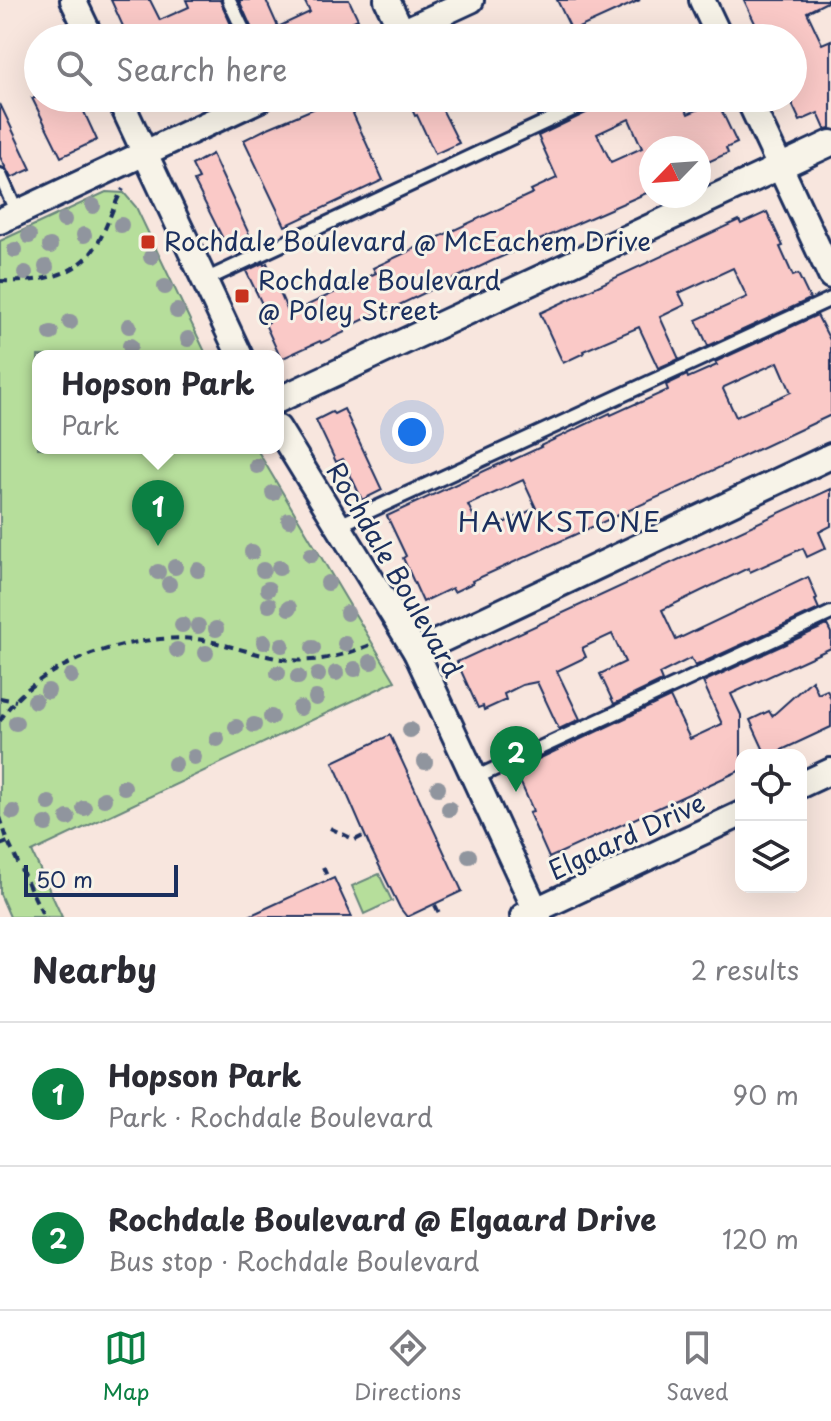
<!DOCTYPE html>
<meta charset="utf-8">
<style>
:root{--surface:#fff;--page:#f7f7f7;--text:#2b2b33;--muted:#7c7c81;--line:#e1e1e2;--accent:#0b8043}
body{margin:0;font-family:"Playpen Sans",sans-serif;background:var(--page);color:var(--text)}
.controls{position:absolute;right:24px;bottom:24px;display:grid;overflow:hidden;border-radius:16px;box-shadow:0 8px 32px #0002}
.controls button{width:72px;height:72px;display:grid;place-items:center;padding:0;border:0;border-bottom:2px solid var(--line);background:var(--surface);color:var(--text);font:40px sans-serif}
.compass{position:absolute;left:639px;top:136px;width:72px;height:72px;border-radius:50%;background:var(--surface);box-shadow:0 8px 32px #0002;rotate:245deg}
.scale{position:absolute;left:24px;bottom:20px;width:154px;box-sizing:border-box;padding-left:8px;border:4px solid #1b2f5e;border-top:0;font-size:22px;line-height:28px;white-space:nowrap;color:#1b2f5e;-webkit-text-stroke:6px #f7f3e8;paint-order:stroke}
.you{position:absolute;left:412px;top:432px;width:28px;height:28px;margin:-20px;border:6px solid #fff;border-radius:50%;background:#1a73e8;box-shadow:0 0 0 12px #1a73e833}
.badge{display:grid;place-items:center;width:52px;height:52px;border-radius:50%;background:var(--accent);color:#fff;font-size:26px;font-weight:700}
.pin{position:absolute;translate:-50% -66px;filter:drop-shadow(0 2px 4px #0008)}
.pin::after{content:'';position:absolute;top:42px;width:28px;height:24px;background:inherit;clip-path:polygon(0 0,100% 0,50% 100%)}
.popup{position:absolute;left:32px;top:350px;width:252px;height:104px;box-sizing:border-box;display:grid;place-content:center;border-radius:16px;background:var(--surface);filter:drop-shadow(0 2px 6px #0005);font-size:26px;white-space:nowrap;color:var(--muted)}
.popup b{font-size:30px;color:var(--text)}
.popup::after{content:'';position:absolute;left:50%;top:100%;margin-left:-16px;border:16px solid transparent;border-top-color:var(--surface)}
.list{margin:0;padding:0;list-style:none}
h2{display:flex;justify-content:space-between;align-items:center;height:104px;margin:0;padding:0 32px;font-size:34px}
h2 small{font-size:26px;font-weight:400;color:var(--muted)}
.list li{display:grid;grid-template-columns:52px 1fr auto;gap:24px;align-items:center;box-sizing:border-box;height:144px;padding:0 32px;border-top:2px solid var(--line)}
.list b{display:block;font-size:30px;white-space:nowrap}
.list p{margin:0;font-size:26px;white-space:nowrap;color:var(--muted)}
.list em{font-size:26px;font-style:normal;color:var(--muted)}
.icon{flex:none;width:44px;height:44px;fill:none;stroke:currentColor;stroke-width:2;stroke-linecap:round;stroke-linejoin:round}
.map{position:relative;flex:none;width:831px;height:917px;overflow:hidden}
.search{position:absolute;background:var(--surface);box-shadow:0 8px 32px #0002;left:24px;right:24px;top:24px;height:88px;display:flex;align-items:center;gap:20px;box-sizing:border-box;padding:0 28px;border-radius:44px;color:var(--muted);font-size:30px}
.sheet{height:392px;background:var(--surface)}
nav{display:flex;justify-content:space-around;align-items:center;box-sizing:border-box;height:112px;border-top:2px solid var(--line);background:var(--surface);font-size:22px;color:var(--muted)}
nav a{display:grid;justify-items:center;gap:4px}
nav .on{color:var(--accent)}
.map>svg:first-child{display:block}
.green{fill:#b6de9b;stroke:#68867c;stroke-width:2}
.building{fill:#fac9c7;stroke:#1b2f5e;stroke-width:2;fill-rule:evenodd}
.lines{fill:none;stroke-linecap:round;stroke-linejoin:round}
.lane-casing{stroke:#1b2f5e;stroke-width:18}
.street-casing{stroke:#1b2f5e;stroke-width:30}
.path{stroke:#1b2f5e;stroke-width:4;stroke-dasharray:8 6;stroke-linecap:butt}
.lane{stroke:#f7f3e8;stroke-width:12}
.street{stroke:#f7f3e8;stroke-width:24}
.tree{fill:#90959e}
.poi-dot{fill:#c8321e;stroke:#f7f3e8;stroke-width:3}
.labels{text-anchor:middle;stroke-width:6;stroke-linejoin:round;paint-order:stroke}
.poi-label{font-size:26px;fill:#1b2f5e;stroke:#f7f3e8;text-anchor:start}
.street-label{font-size:26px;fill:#1b2f5e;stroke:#f7f3e8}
.neighbourhood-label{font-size:28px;letter-spacing:2px;fill:#1b2f5e;stroke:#f7f3e8}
</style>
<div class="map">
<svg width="831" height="917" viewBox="0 0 831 917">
<rect width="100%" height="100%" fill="#f8e6de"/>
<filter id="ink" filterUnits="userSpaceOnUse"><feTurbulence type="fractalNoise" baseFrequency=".0125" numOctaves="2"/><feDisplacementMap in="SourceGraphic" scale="16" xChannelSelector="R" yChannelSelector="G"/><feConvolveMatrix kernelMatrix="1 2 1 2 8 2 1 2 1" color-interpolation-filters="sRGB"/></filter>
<g filter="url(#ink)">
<!-- green -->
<g class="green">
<path d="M106,192l18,1 12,14 71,149h-169v92h218l139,233 -363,171 30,65h-52l-10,-23v-653z"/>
<path d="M379,874l13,27 -28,13 -12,-28z"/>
</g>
<!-- building -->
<g class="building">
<path d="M111,0h39l10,20 29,-13 -3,-7h34l17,38h-116l6,-3z"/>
<path d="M239,0h27l12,27 32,-15 -6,-12h45l9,19 -41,19h-61z"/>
<path d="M557,0h83l-68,31z"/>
<path d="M744,0h87l-24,12 15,32 9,-4v88l-6,1 -7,-16 -18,8 -7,-15v-68h-31z"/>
<path d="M32,98h39l3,8 6,-3 17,37 -36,17z"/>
<path d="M339,98h7l37,82 -98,46 -41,-86 24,-12z"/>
<path d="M407,98h47l-14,7 19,38 -24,11 -18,-39 -2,1z"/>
<path d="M617,98h64l7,16 29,-13 20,42 -11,5 2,5 -29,13v-18h-48v43l-159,70 -116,55 -1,-2 -31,15 1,3 -24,11 -1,-2 -39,18 -16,-35 4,-2 -7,-14h2l-18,-37 17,-8 1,2 3,-2 22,51 87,-41 -3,-5 160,-75 -2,-3 26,-12 -19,-42zM629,119l13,29 -31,14 -14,-28z"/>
<path d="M0,104l31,65 -20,9 -11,-21z"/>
<path d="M212,154l43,93 -17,8 -3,-7 -6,3 -35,-70 5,-2 -7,-14z"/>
<path d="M767,212l16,34 -3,1 13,29 5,-2 12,25 -102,47 -12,-26 51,-23 -14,-29 -54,25 6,12 -25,12 19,42 -21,9 -19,-41 -56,24 1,2 -21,10 -23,-50 199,-93 2,4z"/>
<path d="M817,315l14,27v73l-128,60 -7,5 -224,101 1,2 -19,9 -2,-4 -29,14 -20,-44 3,-2 -19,-40 123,-57 1,2 30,-14 -1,-1 70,-33 1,2 26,-12v1l31,-14 -2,-5 21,-10 1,3 29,-13 -2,-3zM778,362l13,30 -55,25 -13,-28 1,-2zM523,480l13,28 -54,25 -14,-28z"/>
<path d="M344,409l38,81 -20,10 -19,-41 -7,3 -20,-42 16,-8 2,2z"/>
<path d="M831,489v37l-12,6 7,16 -19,9 -4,-9 -53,24 -2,-4 -86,42 14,30 132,-63 9,21 -2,2 4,9 -124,57 -4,-8 -32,16 3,7 -48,23 -14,-30 25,-12 -13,-28 -30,14 4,9 -29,14 23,48 -21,10 -22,-47 -15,3 -18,9 2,6 -22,10 -1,-4 -5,2 -21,-46z"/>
<path d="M827,625l4,8v15l-100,46 10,21v55l-192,88 -20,-45 4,-1 -1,-4 -17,-38 155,-73 20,42 32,-15 -19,-42z"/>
<path d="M812,680l6,14 9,-4 4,9v28l-60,28h-5l-16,-35 19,-9 3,5z"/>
<path d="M390,735l72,156 -55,26 -7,-9 -30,-61 -37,-85z"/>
<path d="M334,878l18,39h-105l76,-35v1z"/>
</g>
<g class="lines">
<!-- lane casing -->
<g class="lane-casing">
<g id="lane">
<path d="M229,0l18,38"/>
<path d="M0,175l17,38"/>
<path d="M203,281l394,-183"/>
<path d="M337,526l494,-227"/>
<path d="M475,778l356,-165"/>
</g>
</g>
<!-- street casing -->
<g class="street-casing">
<g id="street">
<path d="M73,0l18,38"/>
<path d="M387,0l15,32"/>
<path d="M702,0l18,38"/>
<path d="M389,38l82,-38"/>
<path d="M119,98l121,258"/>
<path d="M748,98l83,178"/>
<path d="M0,221l262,-123"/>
<path d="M278,400l553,-257"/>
<path d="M278,428l138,224 123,265"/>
<path d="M416,652l415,-196"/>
<path d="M801,785l30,-14"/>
<path d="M523,916l218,-102"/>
</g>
</g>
<!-- path -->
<g class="path">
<path d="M0,281c35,1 75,-2 96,-35 11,-17 16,-39 27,-57"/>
<path d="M0,698l16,3"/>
<path d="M0,721c33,-58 132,-88 196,-82 24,3 47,12 71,17 39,10 72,2 108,-13"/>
<path d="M0,817l8,25 36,75"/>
<path d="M330,828l25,12 10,-5"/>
<path d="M0,845l8,-3"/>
<path d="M323,867l6,13"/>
<path d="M435,905l6,12"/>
</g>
<!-- lane -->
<use href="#lane" class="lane"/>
<!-- street -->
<use href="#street" class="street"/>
</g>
<!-- trees -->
<g class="tree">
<circle cx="93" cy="206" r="8"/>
<circle cx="64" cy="220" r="8"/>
<circle cx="121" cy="225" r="8"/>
<circle cx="84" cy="235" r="8"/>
<circle cx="29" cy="236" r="8"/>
<circle cx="50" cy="246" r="8"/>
<circle cx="15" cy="250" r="8"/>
<circle cx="151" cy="257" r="8"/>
<circle cx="46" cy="267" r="8"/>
<circle cx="25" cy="273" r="8"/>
<circle cx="165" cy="287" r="8"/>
<circle cx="177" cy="311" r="8"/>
<circle cx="70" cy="322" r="8"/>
<circle cx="129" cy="326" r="8"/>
<circle cx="51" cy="333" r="8"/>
<circle cx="188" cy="339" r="8"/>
<circle cx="130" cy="346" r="8"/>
<circle cx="257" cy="466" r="8"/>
<circle cx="273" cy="493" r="8"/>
<circle cx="289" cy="520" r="8"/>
<circle cx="252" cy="552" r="8"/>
<circle cx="311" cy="555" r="8"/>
<circle cx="175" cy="567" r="8"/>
<circle cx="279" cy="568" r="8"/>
<circle cx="198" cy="570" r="8"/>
<circle cx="263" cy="570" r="8"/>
<circle cx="158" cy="572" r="8"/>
<circle cx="328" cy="583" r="8"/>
<circle cx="169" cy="584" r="8"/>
<circle cx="268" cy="589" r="8"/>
<circle cx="269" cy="605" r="8"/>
<circle cx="289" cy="608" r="8"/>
<circle cx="347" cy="613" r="8"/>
<circle cx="182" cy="625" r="8"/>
<circle cx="198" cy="626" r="8"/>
<circle cx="216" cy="629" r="8"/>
<circle cx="264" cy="642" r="8"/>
<circle cx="345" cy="644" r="8"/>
<circle cx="282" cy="645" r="8"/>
<circle cx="313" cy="648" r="8"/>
<circle cx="177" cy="650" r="8"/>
<circle cx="206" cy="653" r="8"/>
<circle cx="371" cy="662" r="8"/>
<circle cx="355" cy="669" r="8"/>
<circle cx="278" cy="673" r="8"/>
<circle cx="336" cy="673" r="8"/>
<circle cx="318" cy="675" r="8"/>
<circle cx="71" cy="676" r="8"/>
<circle cx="298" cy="677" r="8"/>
<circle cx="48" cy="691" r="8"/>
<circle cx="316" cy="698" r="8"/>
<circle cx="35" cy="701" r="8"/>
<circle cx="300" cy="708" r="8"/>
<circle cx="271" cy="717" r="8"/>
<circle cx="16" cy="723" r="8"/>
<circle cx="254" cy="725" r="8"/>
<circle cx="236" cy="727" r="8"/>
<circle cx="410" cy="730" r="8"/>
<circle cx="217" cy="739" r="8"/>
<circle cx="194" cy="757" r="8"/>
<circle cx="425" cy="762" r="8"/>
<circle cx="175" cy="764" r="8"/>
<circle cx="124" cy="787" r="8"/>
<circle cx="438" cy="788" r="8"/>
<circle cx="104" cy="799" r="8"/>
<circle cx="49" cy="803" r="8"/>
<circle cx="84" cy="808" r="8"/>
<circle cx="449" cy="809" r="8"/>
<circle cx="13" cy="812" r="8"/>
<circle cx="68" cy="818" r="8"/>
<circle cx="46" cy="824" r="8"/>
<circle cx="469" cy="856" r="8"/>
</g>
</g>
<!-- markers -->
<g class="poi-dot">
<rect x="140" y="234" width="16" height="16" rx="4"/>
<rect x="234" y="288" width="16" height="16" rx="4"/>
</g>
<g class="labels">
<!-- poi labels -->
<g class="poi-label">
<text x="164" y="251">Rochdale Boulevard @ McEachem Drive</text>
<text x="258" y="290">Rochdale Boulevard<tspan x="258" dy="30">@ Poley Street</tspan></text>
</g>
<!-- street labels -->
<g class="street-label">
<text transform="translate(394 570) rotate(60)" y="9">Rochdale Boulevard</text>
<text transform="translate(627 837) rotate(-25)" y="9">Elgaard Drive</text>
</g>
<!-- neighbourhood labels -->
<g class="neighbourhood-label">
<text x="560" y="532">HAWKSTONE</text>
</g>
</g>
</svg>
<div class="controls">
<button><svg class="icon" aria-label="locate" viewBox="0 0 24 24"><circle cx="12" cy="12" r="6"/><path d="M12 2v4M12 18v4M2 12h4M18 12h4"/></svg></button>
<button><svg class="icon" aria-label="layers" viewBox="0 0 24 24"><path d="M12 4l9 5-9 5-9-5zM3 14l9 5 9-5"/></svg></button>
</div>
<svg class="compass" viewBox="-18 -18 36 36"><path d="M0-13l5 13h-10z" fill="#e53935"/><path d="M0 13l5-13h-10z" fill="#7c7c81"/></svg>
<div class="scale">50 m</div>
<div class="you"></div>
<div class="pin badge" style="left:158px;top:546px">1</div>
<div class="popup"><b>Hopson Park</b>Park</div>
<div class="pin badge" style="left:516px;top:792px">2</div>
<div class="search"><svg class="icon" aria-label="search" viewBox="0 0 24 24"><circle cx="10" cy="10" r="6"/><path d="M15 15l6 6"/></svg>Search here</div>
</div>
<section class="sheet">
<h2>Nearby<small>2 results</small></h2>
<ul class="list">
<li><span class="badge">1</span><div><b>Hopson Park</b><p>Park · Rochdale Boulevard</p></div><em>90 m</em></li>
<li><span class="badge">2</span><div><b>Rochdale Boulevard @ Elgaard Drive</b><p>Bus stop · Rochdale Boulevard</p></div><em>120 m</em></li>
</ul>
</section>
<nav>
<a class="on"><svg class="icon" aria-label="map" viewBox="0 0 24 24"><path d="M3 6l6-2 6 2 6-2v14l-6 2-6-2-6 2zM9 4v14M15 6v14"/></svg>Map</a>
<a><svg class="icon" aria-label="directions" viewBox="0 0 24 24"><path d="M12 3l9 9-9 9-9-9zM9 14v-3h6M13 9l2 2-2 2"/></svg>Directions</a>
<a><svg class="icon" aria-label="saved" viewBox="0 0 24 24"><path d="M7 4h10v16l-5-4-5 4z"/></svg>Saved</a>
</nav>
